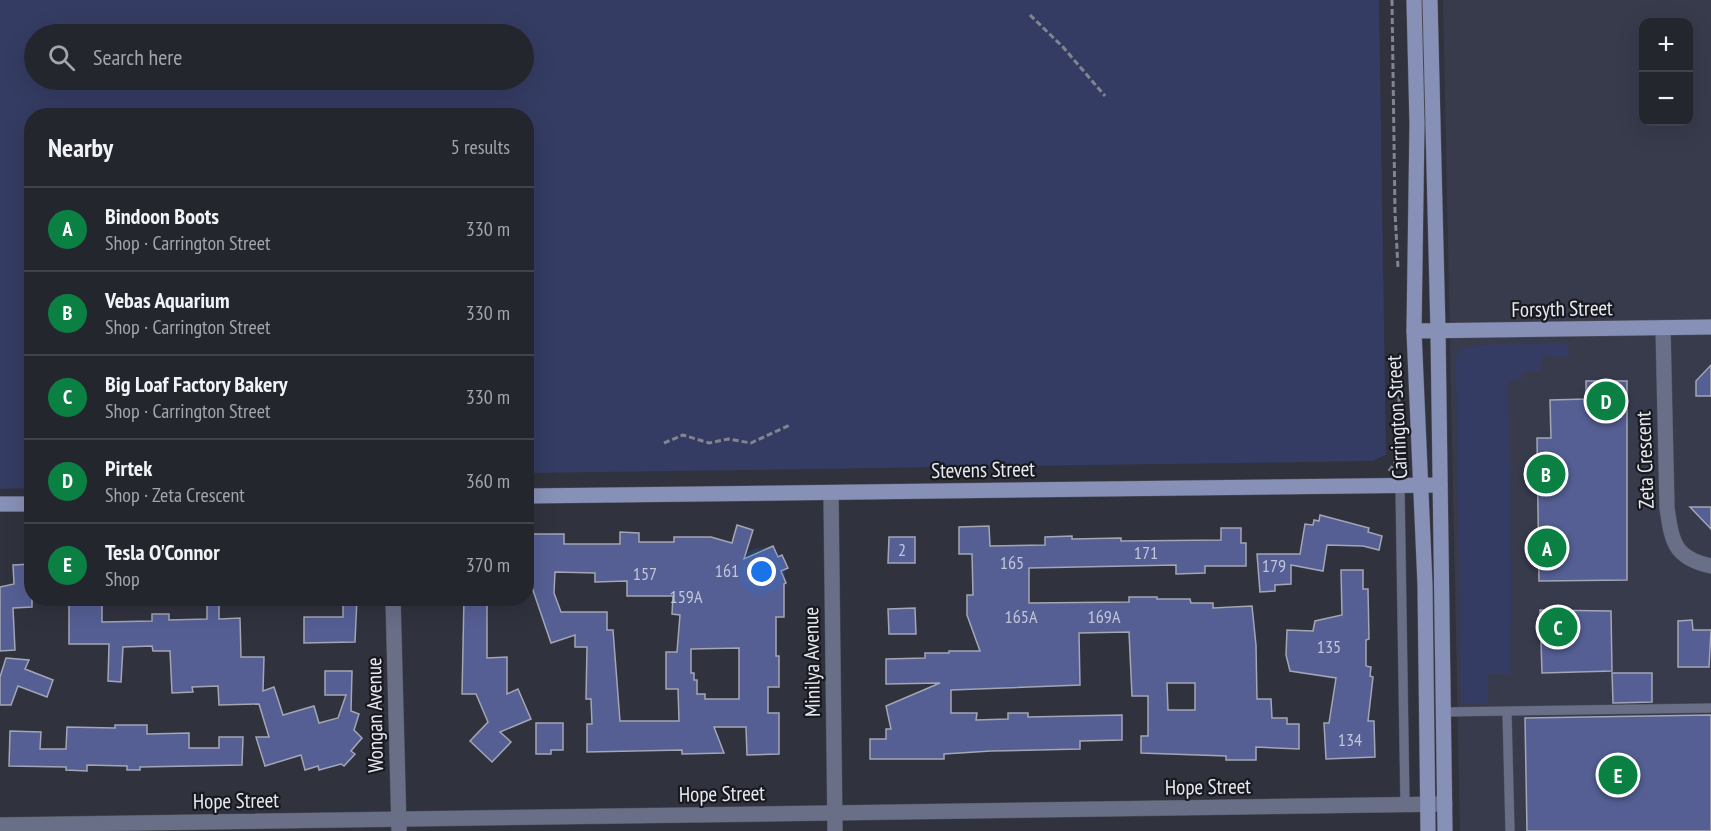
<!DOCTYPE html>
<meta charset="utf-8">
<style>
:root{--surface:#24262e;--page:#2c2e36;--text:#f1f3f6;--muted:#a3a5aa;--line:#41434a;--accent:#0b8043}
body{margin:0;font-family:"PT Sans Narrow",sans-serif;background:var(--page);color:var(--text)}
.controls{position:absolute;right:18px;top:18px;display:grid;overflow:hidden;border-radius:12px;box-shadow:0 6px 24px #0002}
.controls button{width:54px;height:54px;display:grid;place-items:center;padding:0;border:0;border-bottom:2px solid var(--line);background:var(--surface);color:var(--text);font:30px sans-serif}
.you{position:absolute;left:762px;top:572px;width:21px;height:21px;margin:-15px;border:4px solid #fff;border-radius:50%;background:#1a73e8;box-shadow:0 0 0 9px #1a73e833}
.badge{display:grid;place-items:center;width:39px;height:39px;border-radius:50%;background:var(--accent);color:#fff;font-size:20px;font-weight:700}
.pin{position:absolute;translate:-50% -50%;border:3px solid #fff;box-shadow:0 2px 6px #0006}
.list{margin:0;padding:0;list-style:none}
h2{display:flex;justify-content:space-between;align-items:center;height:78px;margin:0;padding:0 24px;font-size:26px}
h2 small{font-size:20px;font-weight:400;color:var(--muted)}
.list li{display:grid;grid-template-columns:39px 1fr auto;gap:18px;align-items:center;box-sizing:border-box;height:84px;padding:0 24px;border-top:2px solid var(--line)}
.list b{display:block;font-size:22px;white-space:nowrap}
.list p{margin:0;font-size:20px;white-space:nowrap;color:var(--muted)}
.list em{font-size:20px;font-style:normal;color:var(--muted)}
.icon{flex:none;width:33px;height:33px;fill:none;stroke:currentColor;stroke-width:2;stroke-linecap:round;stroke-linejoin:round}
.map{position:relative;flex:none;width:1711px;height:831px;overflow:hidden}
.search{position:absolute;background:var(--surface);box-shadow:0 6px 24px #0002;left:24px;top:24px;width:510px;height:66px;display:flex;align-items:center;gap:15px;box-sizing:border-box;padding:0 21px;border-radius:33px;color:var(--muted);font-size:22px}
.panel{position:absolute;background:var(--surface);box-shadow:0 6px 24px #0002;left:24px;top:108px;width:510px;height:498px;border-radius:24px}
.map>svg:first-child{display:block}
.built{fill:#373b4c;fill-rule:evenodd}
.green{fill:#353c63;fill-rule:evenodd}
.building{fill:#555f94;stroke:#a3a6b4;stroke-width:1.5;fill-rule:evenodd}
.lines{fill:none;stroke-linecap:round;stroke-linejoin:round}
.lane-casing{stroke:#4d4f5b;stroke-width:10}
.street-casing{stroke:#4d4f5b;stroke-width:16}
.secondary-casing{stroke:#4d4f5b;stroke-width:16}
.path{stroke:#82848e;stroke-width:3;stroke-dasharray:6 3;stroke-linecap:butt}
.lane{stroke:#696f87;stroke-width:9}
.street{stroke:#696f87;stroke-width:15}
.secondary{stroke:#8790b6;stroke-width:15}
.labels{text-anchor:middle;stroke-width:4.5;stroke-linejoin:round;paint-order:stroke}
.number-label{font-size:18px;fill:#c2c6da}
.street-label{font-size:21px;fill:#e7e9f1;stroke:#191a20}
</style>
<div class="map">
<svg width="1711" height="831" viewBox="0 0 1711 831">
<rect width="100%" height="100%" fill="#30323e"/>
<!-- built -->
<path class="built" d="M1443,0h268v831h-251zM1644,22h44v100h-44z"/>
<!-- green -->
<g class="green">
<path d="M0,0h1379l7,455 -14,6 -845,12 -1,-357h-494l-1,372 -31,1zM34,34h490v46h-490z"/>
<path d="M1562,343l6,2 1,12 -27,-1 -1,16h-19v8l-14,1 3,209 -1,84h-22v29h-24l-3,-5 -5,-342 7,-9h12l3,-2z"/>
</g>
<!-- building -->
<g class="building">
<path d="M1711,365v31h-15v-15z"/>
<path d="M1586,381h41v199l-88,1 -2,-143h14l-1,-38 36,-1z"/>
<path d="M1690,507h21v22z"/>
<path d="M1320,515l49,13 -1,4 14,4 -3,14 -16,-4 -36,-1 -4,26 -32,-6v19l-16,1v6l-15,1 -3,-38h43l5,-30 8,1 1,-5 5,1z"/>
<path d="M737,525l16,5 -9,29 29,-13 5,11 4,-2 6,13 -7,3 5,12 -2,1v33h-8v39h3v31h-11v26h11v41l-32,1 -1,-28h-32l10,26 -42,1v-4l-95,2v-28h5l-1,-25h-5l1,-52h-12v-12l-24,8 -25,-73v-36h38v10h56v-12l19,1v9h35v-5h37l21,6zM555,572l40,1v9l32,-1v15h46l-1,18 8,1 -3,37h-11v37h12l1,32h-59l-7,-91h-6v-18h-46l-7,-19zM739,648v51h-34v-5h-8v-14h-3v-7h-3v-24z"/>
<path d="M989,526l1,20 55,-1v-8l27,-1v3l49,-1v3l100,-1v-12h20v15h5v23h-41v7l-29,1v-9l-147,3v35l100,-1v-5h28v2h33l1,4h22v5l39,-2 4,39 1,54h14l1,19h15v6h12v25l-43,-2v13h-30v-4l-85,-3v-17h7v-40h-16l-3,-64 -50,1 1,52 -129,5v23h26l-1,7 32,-1v-6h20v4l94,-2v25l-42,1v8l-89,2 -47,3v5h-74v-20h16v-10h5l-5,-23 54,-23 -54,1v-25l39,-1v-5h24v-2h31l-13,-36v-20h6l-1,-41h-13v-27zM1167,683h28v27h-27z"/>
<path d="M889,537h26v26h-27z"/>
<path d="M32,564v43l-19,1 2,42 -15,1v-64l14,-3 -1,-19z"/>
<path d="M1341,570h22v19h5l1,50 -3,1v26l5,1 -1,9 3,1 -5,44h6l1,36 -49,2 -2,-36h5l7,-45 -46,-7 -4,-16 1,-25 26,1 2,-10 27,-6z"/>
<path d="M207,598h12v21l21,-1 1,39h23l-1,34 11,-4 9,28 31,-9 5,17 19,-5 8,-23h-21v-24h27l-1,40 8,3 -5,16 8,8 -11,13 4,3 -11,12 -3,-2 -22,6 -1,-4 -13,4 -4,-15 -36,11 -9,-29h13l-10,-33 -40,1 -1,-19 -26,1 1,5 -21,1 -2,-42h-17l-1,-5 -29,1 -2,35 -13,-1 1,-37h-40v-39h33v17l50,-1v-7h17v6l38,-1z"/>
<path d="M343,598h14l-2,44 -51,1v-26h39z"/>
<path d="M464,598h23v60l20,-1v37l11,-5 13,30 -31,13 11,10 -19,20 -22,-21 18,-19 -12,-28h-14z"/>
<path d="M915,608l1,26h-27l-1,-25z"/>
<path d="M1540,610l71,1 1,60 -70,2z"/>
<path d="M1692,620l1,10h18l-2,37h-31v-46z"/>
<path d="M6,658l23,2 -4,9 28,11 -6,17 -29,-11 -7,19h-11v-28z"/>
<path d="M1612,673h40v29l-39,1z"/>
<path d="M1711,715v116h-184l-2,-113z"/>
<path d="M536,723h27v27h-12v4h-15z"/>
<path d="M115,725h32v9l42,-1v15h30v-11h24l-1,28 -102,2v3h-13v-4l-40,-1v6l-21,-1v-3l-57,-1 1,-35 31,1 -1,17h26l1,-22 48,1z"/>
</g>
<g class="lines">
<!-- lane casing -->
<g class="lane-casing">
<g id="lane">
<path d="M1400,486l5,319"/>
<path d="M1444,712l267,-4"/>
<path d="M1507,712l3,119"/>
</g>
</g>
<!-- street casing -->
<g class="street-casing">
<g id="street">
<path d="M1663,328l4,180c5,34 7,50 44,58"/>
<path d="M831,494l4,337"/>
<path d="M393,598l6,231"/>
<path d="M0,825l1445,-21"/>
</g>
</g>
<!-- secondary casing -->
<g class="secondary-casing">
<g id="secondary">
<path d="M1414,0l3,124 -3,207 11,254 3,246"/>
<path d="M1430,0l8,331 7,500"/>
<path d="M1414,331l297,-4"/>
<path d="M526,496l914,-11"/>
<path d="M0,504h32"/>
</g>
</g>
<!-- path -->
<g class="path">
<path d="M1392,0l3,212 3,56"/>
<path d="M1030,15l33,32 42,49"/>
<path d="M664,443l19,-8 26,8 19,-4 23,4 39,-18"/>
<path d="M1389,471l10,-14v-80"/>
</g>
<!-- lane -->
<use href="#lane" class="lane"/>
<!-- street -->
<use href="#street" class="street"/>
<!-- secondary -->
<use href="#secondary" class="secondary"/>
</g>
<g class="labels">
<!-- number labels -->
<g class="number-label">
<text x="902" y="556">2</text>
<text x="1146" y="559">171</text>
<text x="1012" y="569">165</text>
<text x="1274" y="572">179</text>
<text x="727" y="577">161</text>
<text x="645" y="580">157</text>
<text x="686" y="603">159A</text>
<text x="1021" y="623">165A</text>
<text x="1104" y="623">169A</text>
<text x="1329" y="653">135</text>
<text x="1350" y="746">134</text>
</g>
<!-- street labels -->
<g class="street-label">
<text transform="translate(1562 309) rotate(-1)" y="7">Forsyth Street</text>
<text transform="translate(1397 417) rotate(-93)" y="7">Carrington Street</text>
<text transform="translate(1645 460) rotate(-92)" y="7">Zeta Crescent</text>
<text transform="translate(983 470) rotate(-1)" y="7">Stevens Street</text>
<text transform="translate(812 662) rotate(-91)" y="7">Minilya Avenue</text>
<text transform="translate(375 715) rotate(-91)" y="7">Wongan Avenue</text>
<text transform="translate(1208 787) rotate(-1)" y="7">Hope Street</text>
<text transform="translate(722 794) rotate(-1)" y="7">Hope Street</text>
<text transform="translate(236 801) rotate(-1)" y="7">Hope Street</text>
</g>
</g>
</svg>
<div class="controls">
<button>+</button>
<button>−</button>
</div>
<div class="you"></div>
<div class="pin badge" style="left:1547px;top:548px">A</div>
<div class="pin badge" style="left:1546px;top:474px">B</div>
<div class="pin badge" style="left:1558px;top:627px">C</div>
<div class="pin badge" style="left:1606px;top:401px">D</div>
<div class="pin badge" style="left:1618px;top:775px">E</div>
<div class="search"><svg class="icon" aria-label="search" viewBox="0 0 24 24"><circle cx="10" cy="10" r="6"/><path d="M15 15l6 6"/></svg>Search here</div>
<section class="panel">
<h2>Nearby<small>5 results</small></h2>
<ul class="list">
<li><span class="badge">A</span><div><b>Bindoon Boots</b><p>Shop · Carrington Street</p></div><em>330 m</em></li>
<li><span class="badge">B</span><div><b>Vebas Aquarium</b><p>Shop · Carrington Street</p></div><em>330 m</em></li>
<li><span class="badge">C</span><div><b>Big Loaf Factory Bakery</b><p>Shop · Carrington Street</p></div><em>330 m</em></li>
<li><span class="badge">D</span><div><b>Pirtek</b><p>Shop · Zeta Crescent</p></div><em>360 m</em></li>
<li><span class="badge">E</span><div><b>Tesla O'Connor</b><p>Shop</p></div><em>370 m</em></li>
</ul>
</section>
</div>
